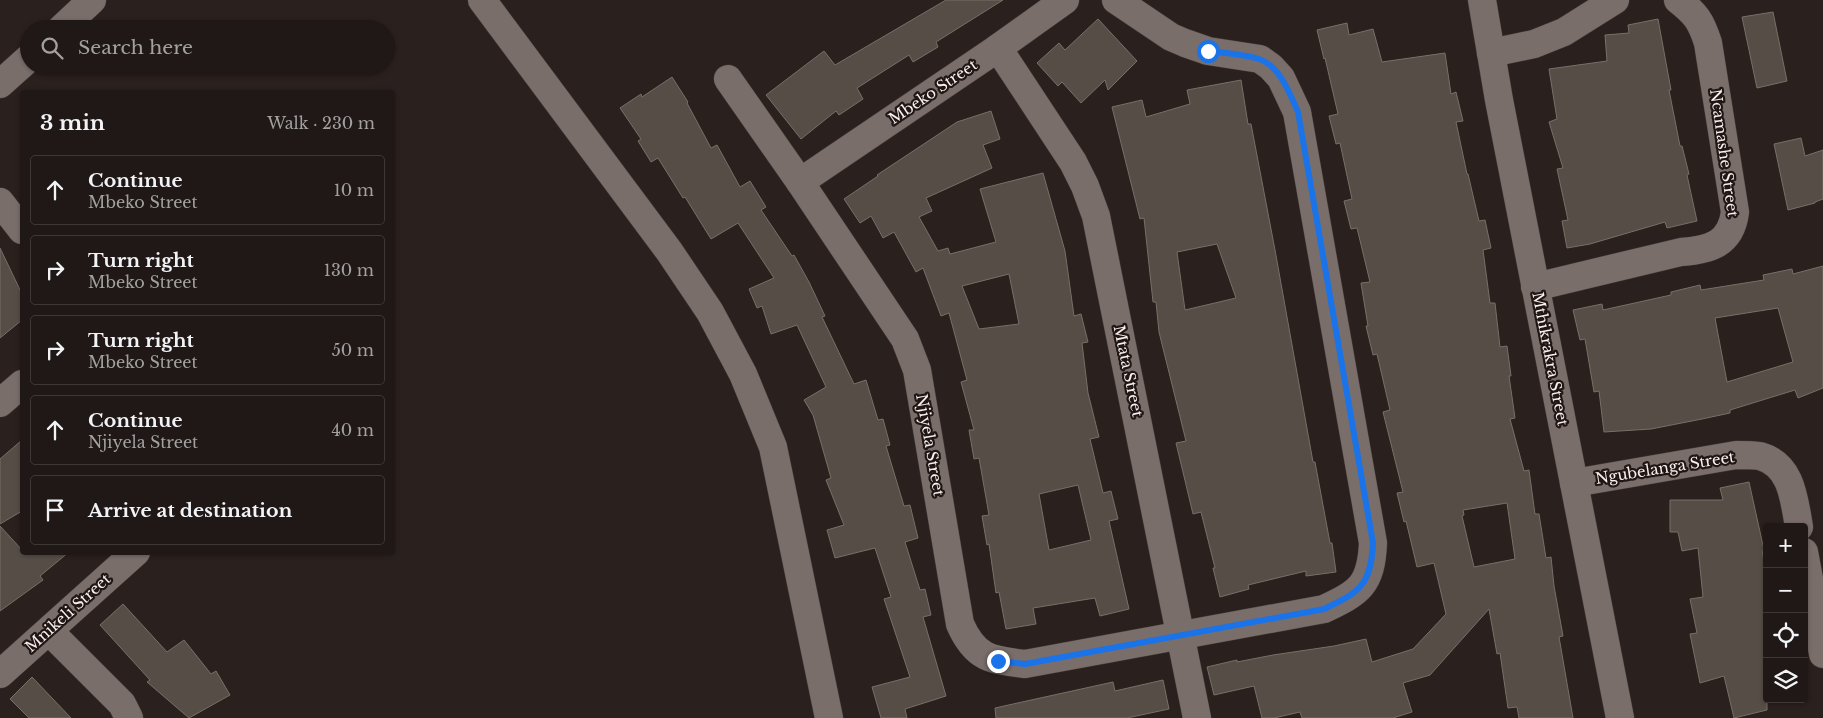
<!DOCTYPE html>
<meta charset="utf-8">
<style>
:root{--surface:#201816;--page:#2d2523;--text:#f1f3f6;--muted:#a2a0a1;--line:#3d3735}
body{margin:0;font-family:"Libre Baskerville",serif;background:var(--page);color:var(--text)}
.controls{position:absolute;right:15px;bottom:15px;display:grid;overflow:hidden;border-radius:5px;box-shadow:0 1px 4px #0004}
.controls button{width:45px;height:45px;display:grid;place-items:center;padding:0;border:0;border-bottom:1px solid var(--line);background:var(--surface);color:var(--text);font:25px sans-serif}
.stop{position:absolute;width:15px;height:15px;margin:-11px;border:4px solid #1a73e8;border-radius:50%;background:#fff}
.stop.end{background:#1a73e8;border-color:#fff;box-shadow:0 1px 5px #0008}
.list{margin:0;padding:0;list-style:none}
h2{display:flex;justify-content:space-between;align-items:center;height:65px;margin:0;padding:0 20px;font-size:21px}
h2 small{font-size:16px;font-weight:400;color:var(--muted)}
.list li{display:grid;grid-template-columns:32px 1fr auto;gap:15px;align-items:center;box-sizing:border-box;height:70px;margin:0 10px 10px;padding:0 10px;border:1px solid var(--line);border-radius:5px}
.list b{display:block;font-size:19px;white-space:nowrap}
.list p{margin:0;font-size:16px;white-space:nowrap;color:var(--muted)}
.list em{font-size:16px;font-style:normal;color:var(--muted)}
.icon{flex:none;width:28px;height:28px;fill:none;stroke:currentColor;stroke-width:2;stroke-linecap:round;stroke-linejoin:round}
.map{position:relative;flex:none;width:1823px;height:718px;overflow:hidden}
.search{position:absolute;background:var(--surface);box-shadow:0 1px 4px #0004;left:20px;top:20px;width:375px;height:55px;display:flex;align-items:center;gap:12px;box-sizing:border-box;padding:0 18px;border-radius:28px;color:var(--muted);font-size:19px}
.panel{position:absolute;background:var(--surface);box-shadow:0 1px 4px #0004;left:20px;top:90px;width:375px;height:465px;border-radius:5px}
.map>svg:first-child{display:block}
.building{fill:#564d46;stroke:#786f67;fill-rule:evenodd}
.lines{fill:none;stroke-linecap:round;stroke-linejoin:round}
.street-casing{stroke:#453c3b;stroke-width:29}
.street{stroke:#7a6e6b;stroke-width:28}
.route{stroke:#1a73e8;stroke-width:6}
.labels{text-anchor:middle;stroke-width:4.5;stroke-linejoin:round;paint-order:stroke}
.street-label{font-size:15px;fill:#f9f1f0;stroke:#201614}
</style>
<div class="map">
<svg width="1823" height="718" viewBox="0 0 1823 718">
<rect width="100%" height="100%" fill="#2a201d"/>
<!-- building -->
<g class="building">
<path d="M946,0h57l-67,42 2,5 -25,15 -4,-7 -52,33 6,11 -24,16 -3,-4 -35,28 -35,-44 58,-44 11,14z"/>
<path d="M1773,12l14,69 -30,7 -15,-71z"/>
<path d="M1098,19l39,42 -29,29 -3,-10 -24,23 -19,-21 -4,4 -21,-23 22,-20 6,7z"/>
<path d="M1658,19l13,71h-2l11,56h2l7,28 -2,1 10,46 -30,7 -2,-6 -75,22 -23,4 -5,-27 6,-1 -11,-51 6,-1 -14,-46 8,-3 -8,-50 58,-8 -2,-26 24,-2 -1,-8z"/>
<path d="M1347,23l2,12 24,-6 9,33 63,-9 6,41 5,-2 7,29 -7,1 11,52h1l11,47 6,-1 6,28 -8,2 7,53h5l5,44 7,-1 4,30h-2l6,42 -5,1 14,52 5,-1 6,44h4l7,44 5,-1 3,29 9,50 -4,1 14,81h-54l-2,-11 -9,1 -8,-55 -3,1 -8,-45 -59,66 -27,8 9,29 -19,6h-91l-2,-6 -26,6h-12l-8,-32 -40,9 -7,-28 30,-7v2l36,-7 61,-9 32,-7 6,23 41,-13 33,-35 -12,-51 -17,4 -11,-46 -2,1 -7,-29 6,-1 -20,-80 7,-2 -13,-56 -4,1 -7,-29h2l-7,-43 9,-1 -13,-54 -6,1 -7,-28 8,-2 -12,-56 -4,1 -7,-28 9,-2 -13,-56 -1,1 -7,-29zM1507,503l8,56 -41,8 -12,-51 2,-1 -1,-5z"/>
<path d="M672,77l16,25 -1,1 24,45 6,-3 23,42 10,-6 16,26 -5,3 31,46 2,-1 15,27 16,34 -3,1 32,67 12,-4 12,40 5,-1 7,26 -4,1 18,60 6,-1 8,33 -13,4 15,48 5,-1 6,26 -8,2 23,79 -41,13 2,9h-26l-9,-31 38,-10 -26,-78 7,-2 -16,-49 -40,10 -8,-28 17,-5 -18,-45 5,-2 -18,-63 -9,-15 22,-13 -29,-62 -26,9 -9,-28 -5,2 -8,-19 25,-11 -36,-55 -27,16 -26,-42 -2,1 -25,-40 -7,4 -13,-21 3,-2 -21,-31 21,-14 1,3z"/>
<path d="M1241,80l7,44h3l24,126 38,212h2l15,81h2l4,29 -30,4v-5l-58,14 1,4 -29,8 -7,-29h2l-14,-56 -8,2 -17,-71 10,-2 -27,-109 -3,-30h-3l-9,-84 -4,1 -28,-112 30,-7 4,17 44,-13 -3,-14zM1217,244l19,54 -51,12 -8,-58z"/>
<path d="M991,111l9,28 -17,6 9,23 -66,30 6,13 -13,6 19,34 10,-3 2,6 46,-12 -16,-53 63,-16 22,78 9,65 7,-2 7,28 -6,1 6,50 11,44 -9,2 13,54 8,-2 7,28 -9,2 20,88 -29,7 -5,-18 -62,10 3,16 -30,5 -7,-37 -3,1 -7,-49 -2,1 -5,-29 7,-1 -10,-57 -5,1 -5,-29h5l-13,-48 6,-2 -18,-67 -8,3 -18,-48 -7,4 -22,-40 -11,6 -12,-22 -11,7 -16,-24 34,-23 -1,-1 80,-53zM1009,274l10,50 -40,5 -17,-43zM1078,485l13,55 -42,10 -10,-56z"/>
<path d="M1801,138l4,18 18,-6v49l-8,3v1l-27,7 -14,-66z"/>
<path d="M0,248l22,46v26l-22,18z"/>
<path d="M1823,266v122l-25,10 -3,-8 -65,20v3l-28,6 -51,10 -47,3 -5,-41 -5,1 -9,-53 -5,1 -7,-30 29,-6 1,6 68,-15v-3l29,-7 1,5 63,-10 -1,-5 29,-6 1,5zM1778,308l15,54 -66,20 -12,-64z"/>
<path d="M22,440v71l-22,13v-65z"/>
<path d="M1749,482l15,68 -2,1 5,24v135l-33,8 -10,-42 -24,7 -10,-49 7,-1 -7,-34 13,-2 -5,-49 -16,3 -4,-19h-8v-32h53l-3,-12z"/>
<path d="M0,526l22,24v2h47l-29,24 3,4 -43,31z"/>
<path d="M123,604l44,48 17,-12 27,34 5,-3 14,24 -41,23 -42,-36 3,-2 -50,-55z"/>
<path d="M32,677l39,41h-42l-19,-19z"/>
<path d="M1163,680l6,29 -42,9h-131l-1,-10 118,-26 2,9z"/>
</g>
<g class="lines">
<!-- street casing -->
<g class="street-casing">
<g id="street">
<path d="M482,0l187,251 41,61 33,62 30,73 56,271"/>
<path d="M1482,0l17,100 121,618"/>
<path d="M61,29l31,-29"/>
<path d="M998,48l75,114 12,24 11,30 101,502"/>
<path d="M1491,53l43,-9 30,-12 51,-32"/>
<path d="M728,79l72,103 105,157 12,31 43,254c15,34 30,36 65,40l299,-55c36,-17 47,-24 49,-66l-76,-431 -16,-34 -10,-11 -11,-8 -52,-8 -23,-8 -14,-6 -55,-37"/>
<path d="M0,84l29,-26"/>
<path d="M800,182l198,-134 67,-48"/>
<path d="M0,202l22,28"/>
<path d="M1535,287l146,-35c29,-2 50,-8 54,-40l-27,-169c-7,-22 -12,-29 -30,-43"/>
<path d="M0,403l22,-19"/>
<path d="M1574,483l162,-28c8,0 17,0 24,1 32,9 34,43 39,71"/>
<path d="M1804,552l19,102"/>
<path d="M49,631l73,73 7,14"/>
<path d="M0,674l136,-122"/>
</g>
</g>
<!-- street -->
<use href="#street" class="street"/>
</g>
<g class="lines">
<!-- route -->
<path class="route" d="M998,661l27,3 299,-55c36,-17 47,-24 49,-66l-75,-431c-8,-18 -18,-46 -39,-53 -16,-5 -35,-6 -51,-8"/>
</g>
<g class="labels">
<!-- street labels -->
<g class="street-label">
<text transform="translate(933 92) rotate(-34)" y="5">Mbeko Street</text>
<text transform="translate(1724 153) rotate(82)" y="5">Ncamashe Street</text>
<text transform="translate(1550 359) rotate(79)" y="5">Mthikrakra Street</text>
<text transform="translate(1128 371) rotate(78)" y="5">Mtata Street</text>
<text transform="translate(930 445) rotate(80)" y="5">Njiyela Street</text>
<text transform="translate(1665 468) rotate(-9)" y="5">Ngubelanga Street</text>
<text transform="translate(68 613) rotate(-42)" y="5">Mnikeli Street</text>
</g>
</g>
</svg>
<div class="controls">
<button>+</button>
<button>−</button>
<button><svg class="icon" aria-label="locate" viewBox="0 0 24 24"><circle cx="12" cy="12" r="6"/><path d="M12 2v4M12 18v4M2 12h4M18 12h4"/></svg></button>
<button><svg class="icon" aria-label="layers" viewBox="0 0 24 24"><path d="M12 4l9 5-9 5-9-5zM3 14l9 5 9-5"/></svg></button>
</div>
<div class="stop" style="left:1208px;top:51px"></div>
<div class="stop end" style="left:998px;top:661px"></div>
<div class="search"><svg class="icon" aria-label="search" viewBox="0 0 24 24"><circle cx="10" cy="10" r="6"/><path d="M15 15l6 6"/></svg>Search here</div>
<section class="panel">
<h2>3 min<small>Walk · 230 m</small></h2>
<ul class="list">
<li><svg class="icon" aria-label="ahead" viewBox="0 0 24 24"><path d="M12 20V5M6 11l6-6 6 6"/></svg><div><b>Continue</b><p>Mbeko Street</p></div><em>10 m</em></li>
<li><svg class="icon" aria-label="right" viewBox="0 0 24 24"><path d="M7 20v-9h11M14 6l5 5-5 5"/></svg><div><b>Turn right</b><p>Mbeko Street</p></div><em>130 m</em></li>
<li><svg class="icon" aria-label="right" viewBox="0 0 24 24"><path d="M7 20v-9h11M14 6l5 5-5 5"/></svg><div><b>Turn right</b><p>Mbeko Street</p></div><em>50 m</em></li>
<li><svg class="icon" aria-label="ahead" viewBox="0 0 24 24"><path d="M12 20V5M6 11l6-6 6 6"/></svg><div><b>Continue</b><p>Njiyela Street</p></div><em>40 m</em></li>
<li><svg class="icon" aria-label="arrive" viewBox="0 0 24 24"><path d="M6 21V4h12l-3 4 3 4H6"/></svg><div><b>Arrive at destination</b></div></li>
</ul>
</section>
</div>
